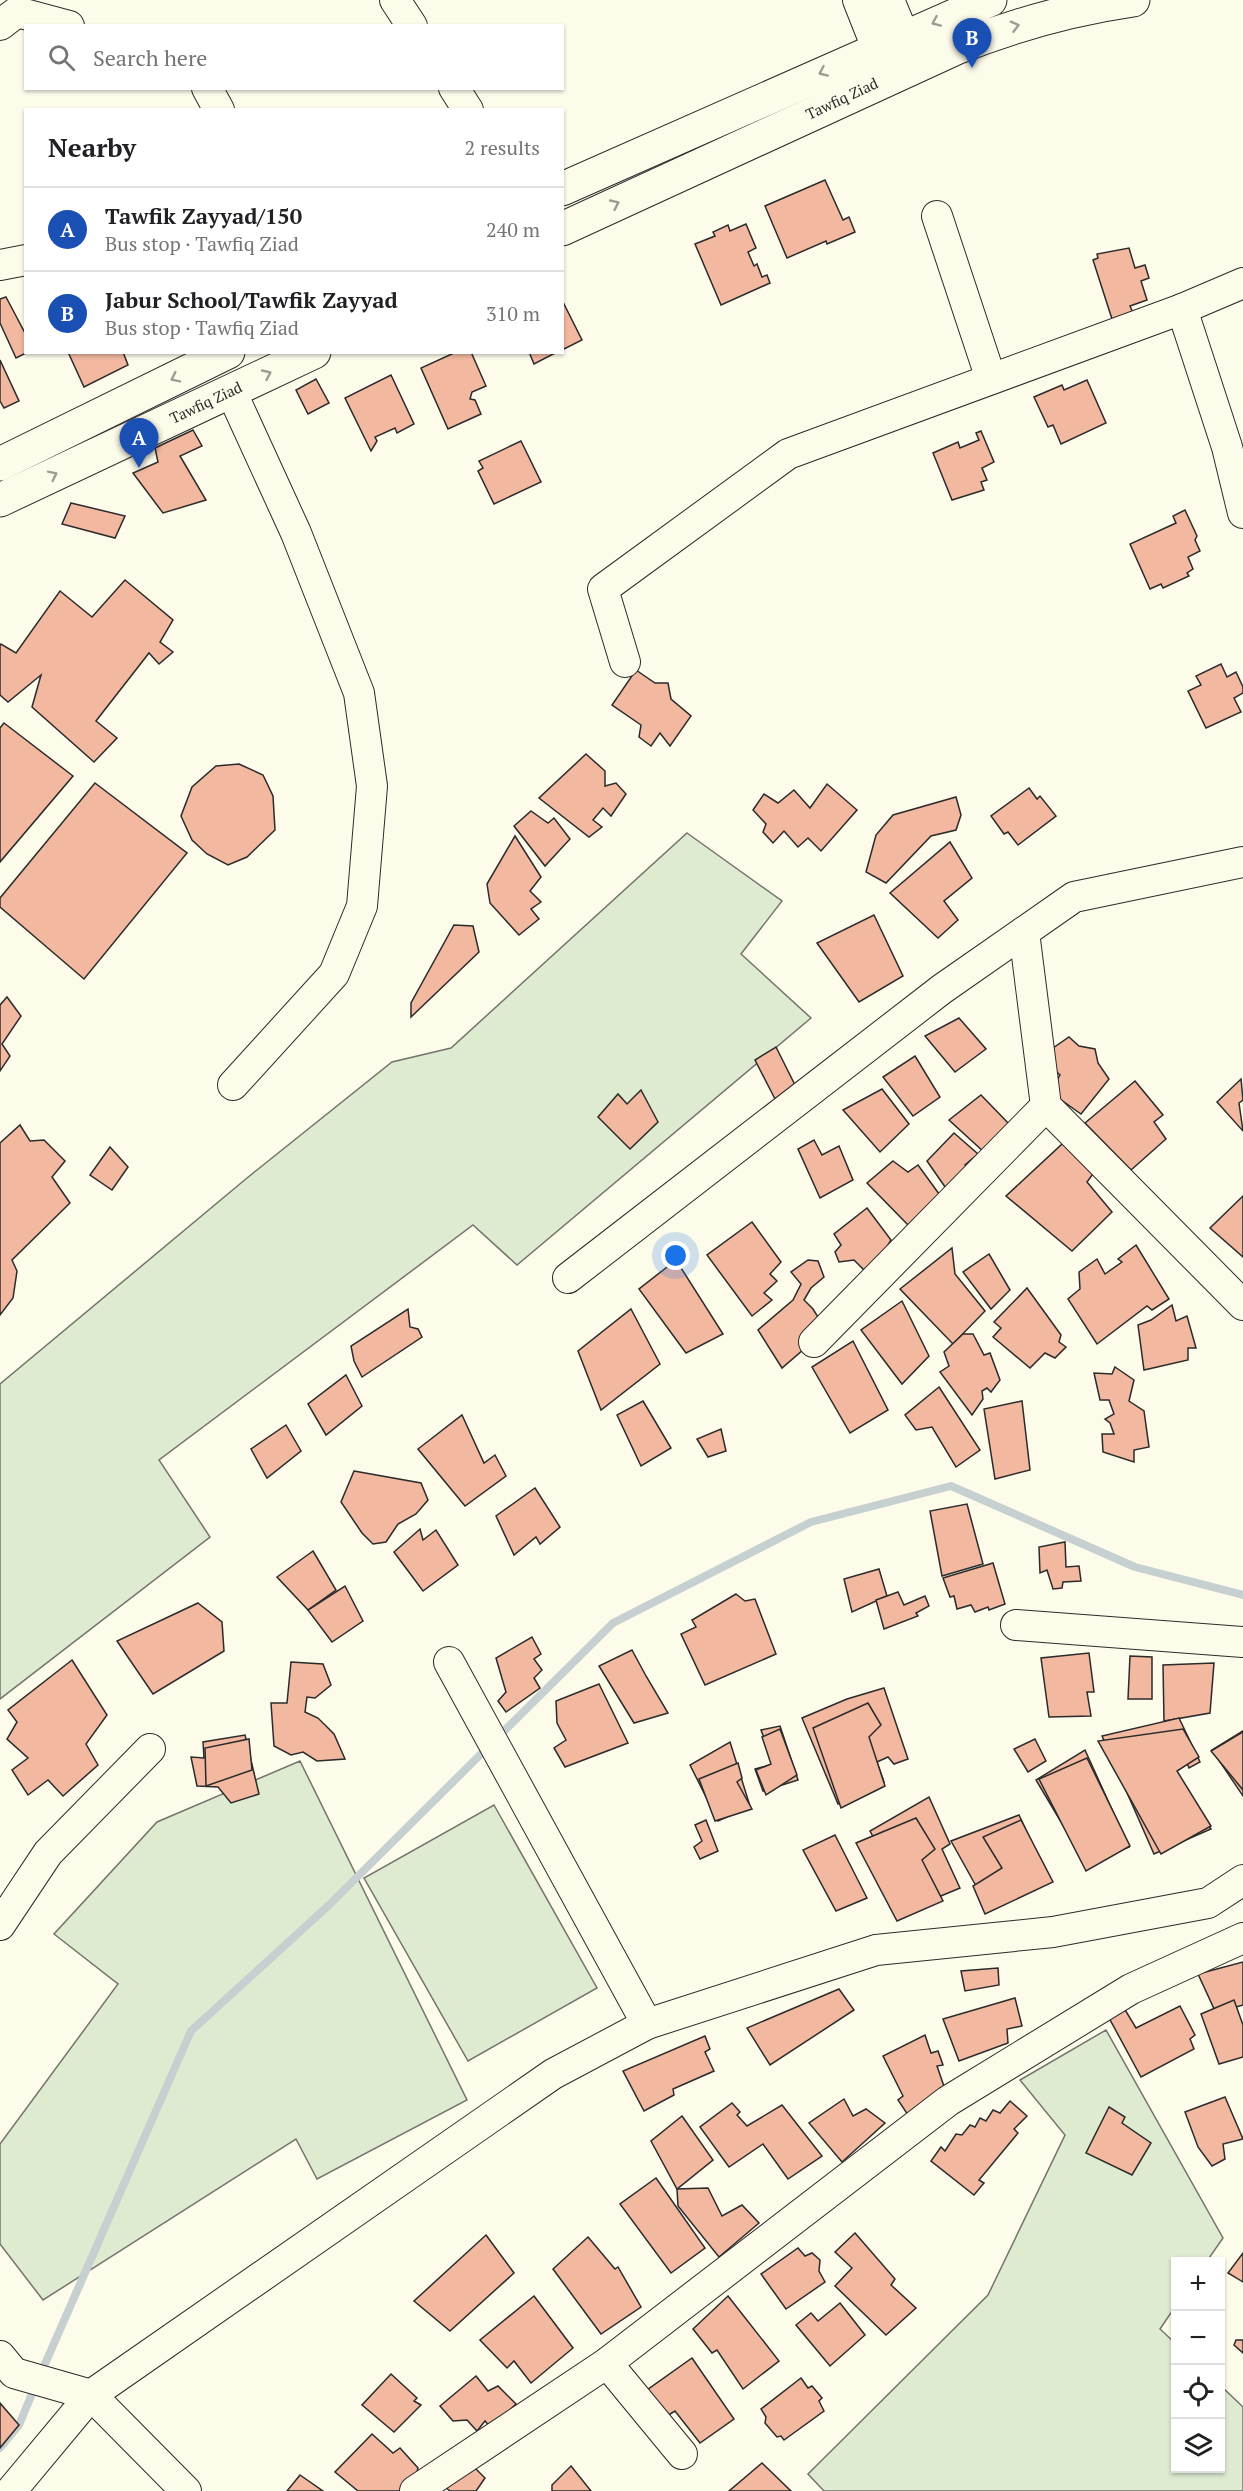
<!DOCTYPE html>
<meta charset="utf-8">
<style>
:root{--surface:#fff;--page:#f6f6f6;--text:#202124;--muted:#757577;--line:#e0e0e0;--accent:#c62828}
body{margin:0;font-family:"PT Serif",serif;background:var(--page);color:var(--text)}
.controls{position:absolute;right:18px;bottom:18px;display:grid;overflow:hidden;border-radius:0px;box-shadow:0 2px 4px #0004}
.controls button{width:54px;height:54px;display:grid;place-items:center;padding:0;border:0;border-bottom:2px solid var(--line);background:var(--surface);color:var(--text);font:30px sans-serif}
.you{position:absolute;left:676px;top:1256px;width:21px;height:21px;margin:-15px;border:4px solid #fff;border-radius:50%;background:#1a73e8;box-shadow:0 0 0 9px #1a73e833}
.badge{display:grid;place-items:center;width:39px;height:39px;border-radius:50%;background:var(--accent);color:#fff;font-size:20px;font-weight:700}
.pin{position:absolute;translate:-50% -50px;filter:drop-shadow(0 2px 3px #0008)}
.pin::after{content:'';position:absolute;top:32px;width:21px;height:18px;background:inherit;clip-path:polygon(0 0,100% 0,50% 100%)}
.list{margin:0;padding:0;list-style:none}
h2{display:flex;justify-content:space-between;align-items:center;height:78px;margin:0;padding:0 24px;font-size:26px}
h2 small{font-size:20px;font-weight:400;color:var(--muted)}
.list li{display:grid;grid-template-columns:39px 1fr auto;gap:18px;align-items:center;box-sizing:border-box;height:84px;padding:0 24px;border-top:2px solid var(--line)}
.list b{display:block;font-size:22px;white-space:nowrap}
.list p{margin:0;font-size:20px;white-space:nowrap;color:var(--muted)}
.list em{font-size:20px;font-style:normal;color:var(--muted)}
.icon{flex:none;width:33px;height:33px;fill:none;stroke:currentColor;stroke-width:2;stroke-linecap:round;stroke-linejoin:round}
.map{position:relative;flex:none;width:1243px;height:2491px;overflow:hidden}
.search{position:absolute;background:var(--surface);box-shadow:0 2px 4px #0004;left:24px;top:24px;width:540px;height:66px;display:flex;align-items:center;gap:15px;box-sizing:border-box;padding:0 21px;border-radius:0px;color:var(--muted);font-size:22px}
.panel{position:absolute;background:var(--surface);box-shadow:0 2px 4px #0004;left:24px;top:108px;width:540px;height:246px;border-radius:0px}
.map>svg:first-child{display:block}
.green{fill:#deebd1;stroke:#74746e;stroke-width:1.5}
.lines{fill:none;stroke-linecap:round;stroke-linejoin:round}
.stream{stroke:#c7d0d0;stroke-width:8}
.building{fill:#f2b8a0;stroke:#2b2b2b;stroke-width:1.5}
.minor-casing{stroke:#2b2b2b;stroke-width:32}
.major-casing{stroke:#2b2b2b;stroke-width:35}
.minor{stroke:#fdfbea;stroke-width:30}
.major{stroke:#fdfbea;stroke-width:33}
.oneway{stroke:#9e9d94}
.labels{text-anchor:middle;stroke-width:4.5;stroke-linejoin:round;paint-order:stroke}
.street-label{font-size:15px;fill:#2b2b2b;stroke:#fdfbea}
</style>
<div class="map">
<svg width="1243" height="2491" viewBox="0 0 1243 2491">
<rect width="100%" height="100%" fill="#fdfbea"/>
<!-- green -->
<g class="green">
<path d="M687,833l95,68 -41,53 70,64 -294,247 -44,-40 -314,235 51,77 -210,162v-315l247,-206 145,-116 59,-14z"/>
<path d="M300,1761l167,339 -150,79 -21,-40 -253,161 -43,-56v-100l118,-160 -64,-50 103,-112z"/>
<path d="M494,1805l103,183 -129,73 -104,-183z"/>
<path d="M1106,2030l117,208 -16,23 -31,1 -1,45 -15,22 15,14 1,125h44l1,-82 22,21v84h-419l-16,-17 180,-179 77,-160 -45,-55z"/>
</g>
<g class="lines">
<!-- stream -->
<g class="stream">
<path d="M497,1738l116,-115 198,-101 140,-36 184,81 108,28"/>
<path d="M41,2373l150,-342 137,-125 161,-160"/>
<path d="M0,2448l19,-23 17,-41"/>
</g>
</g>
<!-- building -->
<g class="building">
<path d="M825,180l18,40 6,-3 6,15 -28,12 -1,-3 -39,17 -22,-52z"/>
<path d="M746,224l10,24 -8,4 6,14 3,-2 5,13 5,-2 3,8 -49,22 -26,-61 20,-8 -2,-4 15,-7 2,6z"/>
<path d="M1129,248l6,20 10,-3 4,13 -8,3 6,19 -17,6 3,7 -21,6 -19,-59 5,-2 -1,-4z"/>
<path d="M6,297l20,38v17h2l-12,6 -16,-35v-24z"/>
<path d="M562,300l20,40 -20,10z"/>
<path d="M68,352h55l5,13 -44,22z"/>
<path d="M456,352h15l15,34 -14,6 -2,7 5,1 6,14 -33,15 -27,-61z"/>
<path d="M529,352h28l-23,12z"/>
<path d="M0,360l19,41 -15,7 -4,-7z"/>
<path d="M391,375l23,49 -17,9 -2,-5 -20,9 2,4 -6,10 -26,-53z"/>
<path d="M316,379l13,24 -21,11 -12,-24z"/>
<path d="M1087,380l19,43 -45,21 -8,-19 -5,2 -14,-30 28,-12 2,5z"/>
<path d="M193,430l9,16 -22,10 26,44 -43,13 -30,-40 25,-11 -3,-14z"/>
<path d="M981,431l13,31 -12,6 5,12 -6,2 3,8 -32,10 -19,-47 25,-11 2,6 19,-8 -3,-7z"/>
<path d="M521,441l20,41 -47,22 -16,-33 5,-3 -4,-7z"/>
<path d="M71,503l54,13 -10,22 -53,-14z"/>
<path d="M1185,510l12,26 -2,4 5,11 -12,6 5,12 -6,4 2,3 -26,12 -2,-4 -11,5 -20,-45 46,-21 -3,-7z"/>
<path d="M125,580l48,40 -13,22 13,10 -14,12 -10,-11 -53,68 21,17 -23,24 -62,-55 9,-32 -33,27 -8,-7v-49l1,-2 15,9 44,-62 32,26z"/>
<path d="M1221,664l6,13 9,-5 7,15v6l-9,5 7,14 -35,16 -18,-37 13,-6 -5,-9z"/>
<path d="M636,670l19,13h13l3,16 20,17 -21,30 -10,-13 -9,13 -12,-9 2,-12 -29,-20z"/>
<path d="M4,723l69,53 -73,86v-134z"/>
<path d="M586,754l19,17v15l11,-3 10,11 -15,22 -8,-8 -10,12 9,7 -13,10 -50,-39z"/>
<path d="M239,764l24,11 10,21 2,34 -28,27 -19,8 -21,-11 -15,-14 -11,-24 11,-29 24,-21z"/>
<path d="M95,783l92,70 -103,126 -84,-72v-9z"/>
<path d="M827,784l30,26 -36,41 -13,-13 -10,9 -14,-16 -11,12 -10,-11 3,-8 -13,-14 11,-16 14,9 16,-13 16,18z"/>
<path d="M1029,788l8,11 3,-3 16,20 -38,29 -10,-13 -4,2 -13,-18z"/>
<path d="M956,797l5,18 -5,15 -25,6 -45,47 -20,-11 10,-37 17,-20z"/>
<path d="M531,811l17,12 6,-5 16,21 -25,27 -31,-40z"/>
<path d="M515,836l26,41 -11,14 11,11 -10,7 8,10 -20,16 -29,-32 -3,-19z"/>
<path d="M950,842l22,36 -28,23 14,19 -20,18 -48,-45z"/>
<path d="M874,915l29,61 -44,26 -42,-59z"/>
<path d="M454,925l19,1 6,26 -68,65v-14z"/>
<path d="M7,997l14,19 -19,28 8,12 -10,15v-66z"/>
<path d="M959,1018l27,31 -31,23 -30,-36z"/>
<path d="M1069,1037l10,9 16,3 3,14 11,16 -28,35 -31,-22 10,-17 -20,-18z"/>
<path d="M776,1047l19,38 -20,14 -20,-39z"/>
<path d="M915,1056l25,41 -27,19 -30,-39z"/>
<path d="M1241,1079l2,21 -4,3 4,28 -26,-29z"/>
<path d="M1135,1081l28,34 -9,7 12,17 -35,31 -46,-47z"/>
<path d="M882,1089l27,35 -29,28 -37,-42z"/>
<path d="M641,1090l17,32 -28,27 -32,-32 20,-23 9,10z"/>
<path d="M981,1095l30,31 -26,27 -36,-33z"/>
<path d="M20,1125l10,16 14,-1 21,21 -13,16 18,26 -58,57 5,11 -4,27 -13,17v-172z"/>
<path d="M954,1133l24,21 -13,11 6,9 -21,20 -23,-33z"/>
<path d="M1074,1133l24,34 -11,15 25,30 -40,39 -66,-55z"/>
<path d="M814,1140l8,15 17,-9 14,34 -33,18 -22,-49z"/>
<path d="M110,1147l18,20 -16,23 -22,-15z"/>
<path d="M893,1161l15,11 10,-7 24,33 -33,28 -42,-43z"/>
<path d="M1243,1196v61l-33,-29z"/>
<path d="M867,1208l24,32 -21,36 -16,-16 -15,2 -4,-10 6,-7 -7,-11z"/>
<path d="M752,1222l29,40 -11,12 7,7 -13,12 8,7 -20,16 -45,-61z"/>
<path d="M1136,1245l33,54 -17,11 -5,-4 -50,38 -29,-45 12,-10 -1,-17 18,-13 8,15 17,-12 -4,-3z"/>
<path d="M952,1248l3,26 30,37 -32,33 -53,-55z"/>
<path d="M989,1254l21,36 -19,19 -28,-37z"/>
<path d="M676,1260l47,74 -37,19 -47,-64z"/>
<path d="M808,1260l10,1 6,16 -13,11 -7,12 9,9 13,21 -44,38 -24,-38 35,-30 8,-16 -10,-12z"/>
<path d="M1027,1288l34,47 -2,7 7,5 -11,11 -10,-5 -15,15 -37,-31 8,-9 -7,-6z"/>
<path d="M902,1301l27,55 -27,28 -41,-54z"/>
<path d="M1172,1305l4,16 11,-5 9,32h-8v12l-44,10 -6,-45 13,-5z"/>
<path d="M408,1309l2,18 8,2 4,8 -60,40 -8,-16 -3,-15z"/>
<path d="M631,1309l29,55 -59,46 -23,-59z"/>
<path d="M963,1334h10l11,21 6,-2 10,27 -9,12 -4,-4 -5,3 1,8 -11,16 -32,-43 9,-6 -5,-14z"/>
<path d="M853,1341l35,69 -38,23 -38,-66z"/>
<path d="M1115,1367l19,13 -5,21 15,10 5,36 -15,3v12l-31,-10 -1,-18h12l-4,-11 -5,-4 9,-5 -5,-14h-9l-6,-27 18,1z"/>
<path d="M346,1375l16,31 -36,29 -18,-31z"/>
<path d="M939,1387l41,63 -24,17 -24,-40 -16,3 -11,-15z"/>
<path d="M643,1401l28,47 -30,18 -24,-51z"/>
<path d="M1022,1401l8,69 -35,9 -11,-70z"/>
<path d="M462,1415l22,48 11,-8 11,21 -41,30 -47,-57z"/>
<path d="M286,1425l15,26 -34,27 -16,-29z"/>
<path d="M721,1429l5,22 -18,6 -11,-18z"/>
<path d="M354,1471l67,12 7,17 -12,14 -18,10 -12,18 -13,2 -11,-11 -21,-31z"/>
<path d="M535,1488l25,39 -20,17 -4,-7 -22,18 -18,-39z"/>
<path d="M967,1504l16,60 -41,12 -12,-65z"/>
<path d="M420,1529l3,11 13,-10 22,35 -35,26 -29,-39z"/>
<path d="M1065,1542l1,25 13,-1 2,15 -18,1 -1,6 -9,1 -6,-19 -7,3 -1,-26z"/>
<path d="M313,1551l23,39 -28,20 -31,-33z"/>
<path d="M993,1563l12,41 -16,6 -1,-3 -13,5 -4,-7 -14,4 -3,-13 -4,1 -7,-19z"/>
<path d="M879,1569l8,27 -35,16 -8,-33z"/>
<path d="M345,1586l18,35 -31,21 -24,-32z"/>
<path d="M898,1592l6,13 21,-9 4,10 -13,7 2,3 -34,13 -8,-29z"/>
<path d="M736,1594l9,7 10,-2 21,55 -71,31 -24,-51 15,-7 -4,-7z"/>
<path d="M198,1603l24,19 2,29 -71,43 -36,-53z"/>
<path d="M532,1637l9,17 -7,5 8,11 -8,8 6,10 -34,24 -8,-11 8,-9 -10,-34z"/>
<path d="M632,1650l14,26 22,37 -34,10 -35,-57z"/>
<path d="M1089,1653l5,39h-7l4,24 -42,1 -8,-59z"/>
<path d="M1130,1656l22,1v42h-24z"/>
<path d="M72,1660l35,55 -21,29 12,21 -35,31 -15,-16 -20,15 -16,-25 16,-12 -21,-19 10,-17 -9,-12z"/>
<path d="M291,1662l32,2 8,21 -16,13 -8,-1 -2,15 13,6 16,16 11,25 -28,2 -14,-9 -12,3 -17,-9 -3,-43h16z"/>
<path d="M1214,1663l-4,50 -46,8 -1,-56z"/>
<path d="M599,1684l29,59 -63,24 -11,-19 12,-8 -9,-17 -1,-22z"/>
<path d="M884,1688l24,71 -14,5 -6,-7 -11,5 7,20 -46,22 -36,-86 45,-19z"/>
<path d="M868,1703l13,22 -12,12 16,49 -44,22 -28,-80z"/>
<path d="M1179,1718l21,44 -11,6 -8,-20h-19l-9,8 35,68 15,-5 8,10 -57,25 -52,-118z"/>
<path d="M780,1726l18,54 -35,11 -8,-22 19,-5 -13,-34z"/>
<path d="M780,1729l17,46 -31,20 -10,-25 15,-6 -9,-27z"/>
<path d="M1183,1729l16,28 -22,14 34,55 -50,28 -63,-113z"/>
<path d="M1243,1731v65l-31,-46z"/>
<path d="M1243,1732v58l-32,-39z"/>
<path d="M245,1735l14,59 -28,9 -13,-16 -21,-1 -6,-29 13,1 -1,-16z"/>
<path d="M249,1739l3,31 -46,16 -1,-38z"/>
<path d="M1035,1739l11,22 -18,11 -14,-23z"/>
<path d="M730,1742l20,64 -32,15 -28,-56z"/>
<path d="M1085,1750l44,97 -43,17 -50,-84z"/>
<path d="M1087,1758l43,88 -44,25 -47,-92z"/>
<path d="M738,1763l4,15 -5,4 15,27 -37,12 -16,-42z"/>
<path d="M929,1797l21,47 -8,5 18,39 -48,20 -42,-77z"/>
<path d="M1019,1815l31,66 -60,30 -39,-70z"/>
<path d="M916,1818l19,31 -13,11 21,41 -46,20 -41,-78z"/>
<path d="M706,1820l12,31 -18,8 -6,-12 8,-6 -7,-16z"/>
<path d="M1021,1820l32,62 -68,32 -12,-28 29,-18 -19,-31z"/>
<path d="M835,1835l32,63 -31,13 -33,-61z"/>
<path d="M1243,1962v43l-27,8 -18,-39z"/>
<path d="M998,1968l1,17 -34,6 -4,-20z"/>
<path d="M839,1989l15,21 -84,55 -23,-37z"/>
<path d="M1015,1998l7,28 -15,3 1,14 -49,18 -16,-42z"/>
<path d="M1234,2000l9,25v32l-24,7 -18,-50z"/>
<path d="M1180,2006l15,29 -5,4 4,10 -53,28 -33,-61 16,-8 12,20z"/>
<path d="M925,2035l6,18 7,-2 5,14 -6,1 10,29 -37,23 -12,-18 5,-4 -20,-40z"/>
<path d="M705,2036l5,13 -5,3 9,19 -41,18 1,6 -30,16 -21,-40z"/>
<path d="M1225,2097l18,42 -20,5 2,15 -13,7 -14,-19 -13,-35z"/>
<path d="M844,2099l9,17 13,-7 19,14 -43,39 -33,-39z"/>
<path d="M1010,2101l17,15 -13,13 4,4 -39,47 5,3 -10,12 -43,-34 10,-14 4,4 11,-17 6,1 8,-10 5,2 5,-9 6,3 7,-11 7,3z"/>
<path d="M732,2103l8,9 -3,3 10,11 35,-21 40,51 -34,23 -25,-35 -34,23 -29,-40z"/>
<path d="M1109,2107l16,10 -3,6 29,20 -19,32 -46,-22z"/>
<path d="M682,2116l31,44 -36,29 -26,-48z"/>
<path d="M656,2178l49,70 -34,25 -51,-69z"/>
<path d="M708,2188l14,28 20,-11 17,18 -40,34 -41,-51 -1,-17z"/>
<path d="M855,2233l40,46 -4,6 25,23 -30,27 -51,-49 17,-18 -17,-16z"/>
<path d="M486,2235l28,38 -64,58 -36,-30z"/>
<path d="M588,2237l27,32 3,-2 23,40 -40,27 -48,-65z"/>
<path d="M798,2248l7,8 7,-3 8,7 -1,11 6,11 -39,27 -25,-35z"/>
<path d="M1243,2253v29l-15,-9z"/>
<path d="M534,2296l39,52 -42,35 -17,-22 -7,7 -27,-28z"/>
<path d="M728,2296l51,65 -36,28 -26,-39 -5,3 -19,-24z"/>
<path d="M840,2303l25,32 -35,31 -34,-41 15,-12 7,8z"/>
<path d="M1236,2340h7v13l-9,-8z"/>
<path d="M692,2358l42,61 -34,24 -25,-32 -8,5 -20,-26z"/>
<path d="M391,2374l26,24 -3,3 7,4 -27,27 -32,-27z"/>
<path d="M476,2376l12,15 10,-5 18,18 -25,24 -6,-7 -8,10 -10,-11 -14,1 -13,-15z"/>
<path d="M801,2378l7,10 4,-2 10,12 -3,3 5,10 -40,29 -3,-4 -4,1 -12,-14 1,-6 -5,-8z"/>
<path d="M0,2403l19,22 -19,23z"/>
<path d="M372,2434l21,19 7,-5 18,20 -3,12 -12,11h-45l-23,-19z"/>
<path d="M468,2461l17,17 -9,13h-26l-11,-9z"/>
<path d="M762,2463l29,28h-62z"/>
<path d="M571,2466l20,25h-39v-6z"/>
<path d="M300,2475l23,16h-36z"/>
</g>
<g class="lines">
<!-- minor casing -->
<g class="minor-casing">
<g id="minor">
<path d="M395,0l17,26"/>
<path d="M858,0l19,48 19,18"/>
<path d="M889,0l15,36 -1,26"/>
<path d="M0,25l17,-13 52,14"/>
<path d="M207,88l12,22"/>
<path d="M454,88l14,22"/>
<path d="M937,216l54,163"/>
<path d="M0,265l26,-5"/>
<path d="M1182,309l45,138 16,66"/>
<path d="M231,391l65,142 63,160 13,93 -10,120 -28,68 -101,111"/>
<path d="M625,662l-22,-73 185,-135 394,-145 61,-26"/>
<path d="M1024,932l22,174 197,199"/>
<path d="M568,1278l374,-289 132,-92 169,-35"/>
<path d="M814,1342l232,-236"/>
<path d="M1016,1625l227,17"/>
<path d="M449,1662l198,362"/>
<path d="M0,1925l48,-72 102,-104"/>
<path d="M0,2356l14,17 77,22 95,96"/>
<path d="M607,2363l75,91"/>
<path d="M11,2491l80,-96 462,-321 94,-50 229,-74 177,-18 155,-29 35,-23"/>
<path d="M415,2491l192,-128 341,-262 183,-112 112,-51"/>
</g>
</g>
<!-- major casing -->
<g class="major-casing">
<g id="major">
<path d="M562,189l428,-189"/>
<path d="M562,229l394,-181c58,-23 115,-39 177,-48"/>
<path d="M0,464l228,-112"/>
<path d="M0,500l314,-148"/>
</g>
</g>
<!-- minor -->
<use href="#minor" class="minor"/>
<!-- major -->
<use href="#major" class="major"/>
</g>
<!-- one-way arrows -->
<defs><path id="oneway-chevron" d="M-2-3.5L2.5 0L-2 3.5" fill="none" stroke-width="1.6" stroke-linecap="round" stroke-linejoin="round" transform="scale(1.5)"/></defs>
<g class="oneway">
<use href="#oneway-chevron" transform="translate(936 22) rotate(156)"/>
<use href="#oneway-chevron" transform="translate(1015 26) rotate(-15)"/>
<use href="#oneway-chevron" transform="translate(823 72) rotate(156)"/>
<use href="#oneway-chevron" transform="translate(615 204) rotate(-25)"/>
<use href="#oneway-chevron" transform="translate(267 374) rotate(-25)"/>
<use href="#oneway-chevron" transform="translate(175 378) rotate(154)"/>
<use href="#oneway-chevron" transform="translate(53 475) rotate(-26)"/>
</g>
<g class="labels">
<!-- street labels -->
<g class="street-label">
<text transform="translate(842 99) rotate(-25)" y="5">Tawfiq Ziad</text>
<text transform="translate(206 403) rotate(-25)" y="5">Tawfiq Ziad</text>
</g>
</g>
</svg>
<div class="controls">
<button>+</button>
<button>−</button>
<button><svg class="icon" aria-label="locate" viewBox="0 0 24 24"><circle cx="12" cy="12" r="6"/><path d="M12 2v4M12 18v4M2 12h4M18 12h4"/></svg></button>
<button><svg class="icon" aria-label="layers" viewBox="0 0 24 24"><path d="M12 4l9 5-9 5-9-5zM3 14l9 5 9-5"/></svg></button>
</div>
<div class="you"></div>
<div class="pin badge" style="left:139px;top:468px;background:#1a4fb4">A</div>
<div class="pin badge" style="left:972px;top:68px;background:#1a4fb4">B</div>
<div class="search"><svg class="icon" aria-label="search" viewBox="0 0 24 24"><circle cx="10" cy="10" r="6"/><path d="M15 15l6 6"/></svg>Search here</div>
<section class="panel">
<h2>Nearby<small>2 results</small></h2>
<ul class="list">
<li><span class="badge" style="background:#1a4fb4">A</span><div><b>Tawfik Zayyad/150</b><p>Bus stop · Tawfiq Ziad</p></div><em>240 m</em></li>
<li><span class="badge" style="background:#1a4fb4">B</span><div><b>Jabur School/Tawfik Zayyad</b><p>Bus stop · Tawfiq Ziad</p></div><em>310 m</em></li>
</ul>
</section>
</div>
